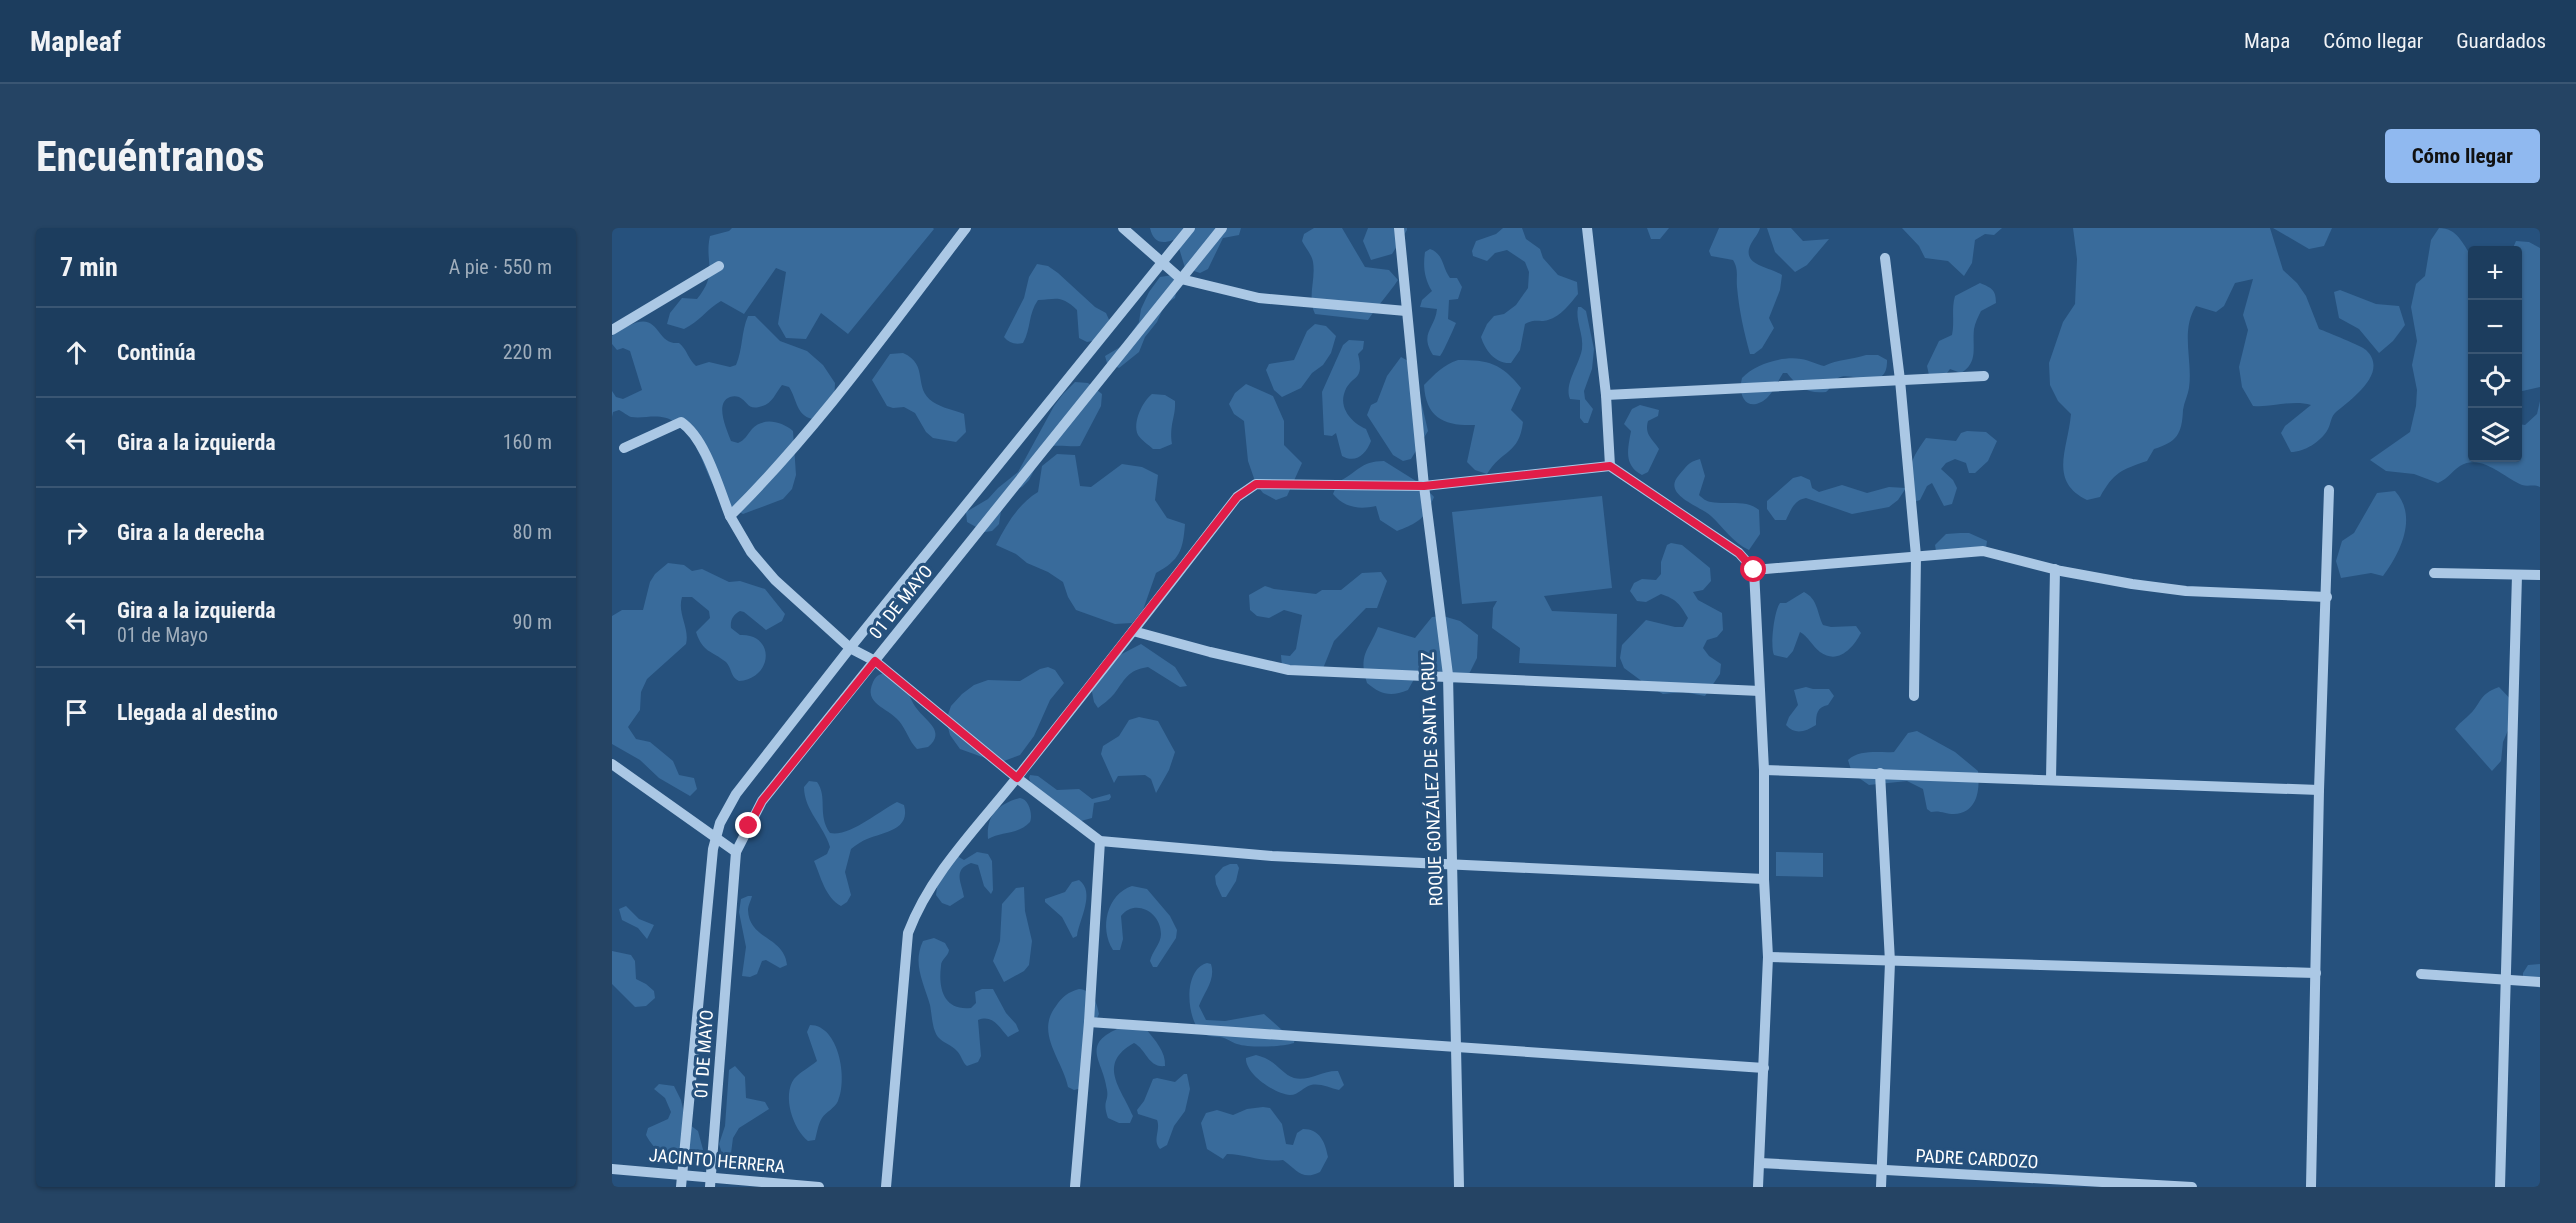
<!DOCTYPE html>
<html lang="es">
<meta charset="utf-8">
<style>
:root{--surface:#1c3d5e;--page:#254464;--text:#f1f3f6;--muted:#a0aebc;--line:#3a5673;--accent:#90b9f0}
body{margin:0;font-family:"Roboto Condensed",sans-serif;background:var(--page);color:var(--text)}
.controls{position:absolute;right:18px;top:18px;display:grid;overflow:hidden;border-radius:6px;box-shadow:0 2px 4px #0004}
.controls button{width:54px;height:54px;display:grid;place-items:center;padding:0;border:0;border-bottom:2px solid var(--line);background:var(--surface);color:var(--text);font:30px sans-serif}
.stop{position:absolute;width:18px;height:18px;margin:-14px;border:4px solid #e11d48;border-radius:50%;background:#fff}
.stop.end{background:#e11d48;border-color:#fff;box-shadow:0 2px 6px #0008}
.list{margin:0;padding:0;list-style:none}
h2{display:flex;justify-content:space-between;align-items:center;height:78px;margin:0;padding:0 24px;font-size:26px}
h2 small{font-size:20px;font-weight:400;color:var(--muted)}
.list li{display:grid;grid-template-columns:39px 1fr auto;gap:18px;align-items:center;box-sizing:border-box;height:90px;padding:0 24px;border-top:2px solid var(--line)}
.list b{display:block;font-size:22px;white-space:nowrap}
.list p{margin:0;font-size:20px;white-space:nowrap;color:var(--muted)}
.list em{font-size:20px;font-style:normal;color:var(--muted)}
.icon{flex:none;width:33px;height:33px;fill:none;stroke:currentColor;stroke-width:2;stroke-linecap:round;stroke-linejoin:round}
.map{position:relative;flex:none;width:1928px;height:959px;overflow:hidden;border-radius:6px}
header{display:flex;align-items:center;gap:36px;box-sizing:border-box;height:84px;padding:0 30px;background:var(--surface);border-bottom:2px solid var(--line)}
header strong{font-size:28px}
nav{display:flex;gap:33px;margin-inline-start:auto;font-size:21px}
.intro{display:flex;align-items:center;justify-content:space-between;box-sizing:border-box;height:144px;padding:0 36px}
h1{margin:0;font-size:42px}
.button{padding:15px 27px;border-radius:6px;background:var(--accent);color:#111;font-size:21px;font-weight:700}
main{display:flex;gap:36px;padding:0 36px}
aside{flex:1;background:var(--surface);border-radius:6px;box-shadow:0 2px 4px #0004}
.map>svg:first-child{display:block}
.green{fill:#396b9b}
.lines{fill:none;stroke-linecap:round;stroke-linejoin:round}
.minor{stroke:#abc8e5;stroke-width:10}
.route{stroke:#e11d48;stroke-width:8}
.labels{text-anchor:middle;stroke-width:6;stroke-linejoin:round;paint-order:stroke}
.street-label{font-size:18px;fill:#fff;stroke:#26517d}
</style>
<header>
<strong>Mapleaf</strong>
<nav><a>Mapa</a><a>Cómo llegar</a><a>Guardados</a></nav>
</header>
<div class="intro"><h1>Encuéntranos</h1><a class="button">Cómo llegar</a></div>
<main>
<aside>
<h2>7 min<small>A pie · 550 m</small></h2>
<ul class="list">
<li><svg class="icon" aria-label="ahead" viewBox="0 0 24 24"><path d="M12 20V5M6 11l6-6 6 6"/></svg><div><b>Continúa</b></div><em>220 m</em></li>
<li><svg class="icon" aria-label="left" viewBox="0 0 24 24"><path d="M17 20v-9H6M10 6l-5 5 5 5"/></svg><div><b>Gira a la izquierda</b></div><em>160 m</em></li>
<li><svg class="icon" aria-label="right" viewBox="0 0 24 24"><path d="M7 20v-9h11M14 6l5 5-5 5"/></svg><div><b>Gira a la derecha</b></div><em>80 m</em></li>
<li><svg class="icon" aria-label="left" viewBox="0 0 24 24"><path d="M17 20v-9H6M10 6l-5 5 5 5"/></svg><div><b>Gira a la izquierda</b><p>01 de Mayo</p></div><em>90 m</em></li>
<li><svg class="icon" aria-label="arrive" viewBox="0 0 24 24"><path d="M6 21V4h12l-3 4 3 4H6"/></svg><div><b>Llegada al destino</b></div></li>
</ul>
</aside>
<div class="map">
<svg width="1928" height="959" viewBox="0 0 1928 959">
<rect width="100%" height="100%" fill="#26517d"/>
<!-- green -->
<g class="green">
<path d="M120,0h201l1,1 -86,105 -27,-21 -15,26 -20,-1 -8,-14 8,-52 -10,-4 -32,46 -23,-13c-14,8 -22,21 -37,28l-17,-5 3,-11 12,-15 15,1c22,-27 7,-36 13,-63l19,-5z"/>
<path d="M538,0h91l-2,7 -16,3 -15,31 -8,4 -15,-5 -6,-20 -6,-8c-13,5 -20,1 -23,-12z"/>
<path d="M702,0h28l23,39 24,3 9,10c-10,15 -21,26 -30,40l-53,-6c-8,-18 1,-34 -2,-52 -1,-7 -8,-15 -11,-21l2,-7z"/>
<path d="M756,0h39v2l-15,24 -21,6 -8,-19z"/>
<path d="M891,0h19l4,11 14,10 3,9 15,17 19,7 1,12c-8,10 -17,22 -30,26 -9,3 -11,-2 -23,4l-5,26 -9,13c-16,1 -26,-13 -30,-26l6,-13 7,-8 10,-2 12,-9 12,-17 1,-16 -4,-10 -18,-12 -12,3 -8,8 -14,-5 -1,-5 4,-10 20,-7z"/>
<path d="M1035,0h22l-9,11h-9z"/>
<path d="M1107,0h41c-2,7 -7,11 -10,18 -8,20 21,21 32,29l-2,15 -11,28 5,10 -12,20 -8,6h-4c-6,-22 -11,-44 -13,-67 -1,-11 2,-17 -4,-27l-22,-4 -2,-5z"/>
<path d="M1155,0h24l12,13 26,-2 -22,26 -12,7 -20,-20z"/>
<path d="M1290,0h100l-8,7 -9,-1 -10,6 -3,23 -8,13 -16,-15 -23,-3 -6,-12z"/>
<path d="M1461,0h197l13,42 14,13 9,13 13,33c8,3 43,17 47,21 24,23 -16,50 -30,62 -5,4 -5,11 -8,17 -7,13 -24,23 -37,23l-10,-19 4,-7 26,-21c-19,-6 -38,3 -58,1l-11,-19 -3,-20 9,-37 -5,-15 10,-36 -18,4 -11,23 -8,6 -20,-6c-16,25 -3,54 -7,82 -1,7 -5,14 -6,22 -1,24 -6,32 -29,39l-7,12c-26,9 -33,11 -47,36l-13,3c-39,-19 -19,-51 -16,-86l-13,-13 -8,-16 -1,-22 14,-41 12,-18 2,-45z"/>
<path d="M1661,0h59l-8,18 -15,3z"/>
<path d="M1827,0c19,0 24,17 33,29v201h46v-34l7,1 12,-11 3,-13v86c-6,-3 -12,0 -18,-2 -18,-7 -40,-32 -62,-19 -8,5 -11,12 -22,17l-24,-9 -28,-3 -16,-11 40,-28 6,-26 1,-16 -5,-25 5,-24 -6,-34 5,-23 9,-8 6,-36z"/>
<path d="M1904,13l13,1 11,6v139l-22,5v-142h-6z"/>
<path d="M818,21c14,5 12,18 20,29h7l5,9 -4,12 -9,1 -1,19 8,4c-3,7 -13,30 -16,33l-7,-1c-14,-22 2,-26 4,-46l-17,-2 2,-7 10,-9c-8,-13 -9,-25 -7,-39z"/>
<path d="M425,36l11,2 10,7 37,34 11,6 5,11 -13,16 -11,2 -8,-4 -2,-28c-16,-15 -19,-11 -39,-10 -10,14 -7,29 -15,43 -8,2 -14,0 -19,-6l20,-39 5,-21z"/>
<path d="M561,47l5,7 -3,16 -10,6 -8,18 -12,15 -6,15 -20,16 -12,-5 -2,-7 17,-10 17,-24 2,-13 8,-17 11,-15z"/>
<path d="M1368,55c12,5 16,7 16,20l-15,8c-3,6 -6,12 -7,18 -2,18 5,33 -13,44l-11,-4 -6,8 -15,-2 -2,-9 12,-25 13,-6c3,-14 -1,-25 3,-39z"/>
<path d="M1728,62l36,14 23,2 6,19 -12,16 -14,12 -20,-24 -20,-11 -5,-26z"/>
<path d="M966,79h3l5,4 8,38 -2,20 -8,22 1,8 8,10 -5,14h-4l-4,-5v-18l-10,-1c-6,-16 9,-33 12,-50 2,-14 -7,-29 -4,-42z"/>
<path d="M136,88h7l25,25 27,10 16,14 12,18 -1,21 -22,15c-16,-4 -15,-20 -23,-32l-7,-2c-8,10 -9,19 -23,22 -11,3 -12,-6 -20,-10 -3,-1 -6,-1 -9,0 -16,6 -3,33 1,44l7,2c7,-3 9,-8 14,-14 11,-12 29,-8 41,2l3,44 -4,14 -9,10 -40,15c-43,-21 -33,-67 -67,-91 -15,-11 -29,-4 -45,-6 -3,-1 -8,-5 -12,-7l-6,2 -1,5v-26l4,6 7,2 19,-9 -12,-39 -7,-3 -6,2 -5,-6v-8c4,-5 10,-7 16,-10 33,-17 26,19 51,17 8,6 9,16 17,23l13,-4 21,5 6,-2c7,-16 5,-33 12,-49z"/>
<path d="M703,96l11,2 10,10 -5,17 -8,12 -11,8 -11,15 -19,9 -8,-7 -8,-20 3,-6 25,-4 13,-29z"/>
<path d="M737,112l15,1 -1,8 -5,5c7,28 -6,20 -13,37 -7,17 7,32 21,38l5,12c-5,13 -15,23 -29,15l-6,-23 -4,3 -8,-1 -2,-43 21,-47z"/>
<path d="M291,125c27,12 9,35 30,49 9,6 21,8 31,12l2,18 -10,10 -23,-4 -7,-6 -11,-19 -11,-6 -11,1 -6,-2 -15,-26 18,-26z"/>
<path d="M1254,127h12l9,5c1,35 -36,10 -49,18 -4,3 -8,11 -12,14 -19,2 -28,-5 -39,-19h-4c-5,8 -9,18 -16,25 -19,16 -30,-1 -25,-20 13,-14 40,-22 59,-19 8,1 15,5 23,7 14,-7 28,-6 42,-11z"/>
<path d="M789,129l11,6 16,68 -17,28 -8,2 -10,-6 -26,-40 4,-10 6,-3 10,-26z"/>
<path d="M846,132c31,0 43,3 63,28l-10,22 12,12c-4,33 -21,27 -36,52l-12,-4 -8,-8 8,-37c-30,1 -49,-6 -51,-40 11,-11 19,-20 34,-25z"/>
<path d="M463,154l13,1 14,11 -1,12 -21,40c-12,1 -22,-2 -34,1l-17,33 -7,7 -11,5 -10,19 -2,13 -7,7 -7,1 -18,-10 -1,-10 22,-13 10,-11 20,-16 36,-66 9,-12z"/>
<path d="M634,156l27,12 11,25v24l18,18 -15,33 -11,4 -13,-7 -7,-9 -8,-23 -4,-40 -10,-7 -5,-10 6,-11z"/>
<path d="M540,166l13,1 10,6c1,16 -6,23 -3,43l-12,5h-7c-4,-4 -12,-9 -15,-14 -6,-13 5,-34 14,-41z"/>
<path d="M1028,177l19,5 -1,6 -10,5c-4,14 5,18 11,28l-11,23 -6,3c-19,-10 -14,-27 -11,-44l-7,-7 8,-15z"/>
<path d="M1355,203l19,1 11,9 -9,20 -13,12h-6l-3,-10 -11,-4 -9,4 -5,6 12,11 4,8 -5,16 -8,2 -12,-23 -5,3 -7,14 -6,2c-6,-31 -7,-38 12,-64l30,3 5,-8z"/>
<path d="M445,226l18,1 5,31 11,1 31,-23 20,3 16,8 -3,25 12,18 18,6c-2,26 -5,36 -29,49l-13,37 -11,13 -17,1 -39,-14 -8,-13 -5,-15 -15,-10 -21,-9 -11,-9 -20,-9c10,-20 22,-41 42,-53l4,-26z"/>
<path d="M1088,231l5,17 -6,19c3,3 8,7 12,7 15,3 36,-3 48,8l1,24 -11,16c-16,-7 -26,-23 -38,-34 -11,-10 -50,-21 -32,-41 8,-9 9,-13 21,-16z"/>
<path d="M772,233l40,25 10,11c-9,22 -16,26 -37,34l-17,-11 -4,-14c-18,4 -32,1 -43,-12l5,-12c19,-9 22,-21 46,-21z"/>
<path d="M1189,248l9,4 2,8 7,4 23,-7 25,8 22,-6 17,1 -8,12 -9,7 -37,7 -46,-16c-12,2 -15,12 -20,22h-11l-8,-11v-8l26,-23z"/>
<path d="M1783,263c23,25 6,61 -12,85l-12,-3 -30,5 -5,-17 6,-20 12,-8 23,-40z"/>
<path d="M990,268l10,92 -68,8 8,15 65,3 -1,53 -97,-4 1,-15 -28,-20 1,-20 4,-7 -35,3 -10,-92z"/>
<path d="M1348,305h9l18,8 -1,7 -50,3 -1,-6 11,-11z"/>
<path d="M1059,315l11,2 28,23 1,13 -8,9 -10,2 5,8 24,13 1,17 -6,7 -10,3 -4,8 6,8 12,8 -1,10 -15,22 -22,-4 -20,2 -16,-9 -23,-17 -4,-10 2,-13 24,-25 29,7h8l5,-9c-8,-14 -12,-19 -27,-24l-15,8 -9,-1 -7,-10 4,-8 8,-4 14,1 5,-6v-12l6,-17z"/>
<path d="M56,335l16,2 8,6 10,-2 27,13 11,-1 25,8 20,25 -3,7 -16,9 -22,-18 -4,-1c-7,4 -10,9 -9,17l9,7c35,-2 34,43 -1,46 -9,-4 -7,-13 -13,-19 -15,-12 -23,-9 -30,-30l14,-14 -1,-7 -17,-14h-10c-5,17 8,31 4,47l-39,35 -6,13 -1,18 -12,17 8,12 14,3 23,19 6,14 15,3 3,11 -7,7 -31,-18 -19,-18 -28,-16v-128l10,-6h21l7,-28 5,-8z"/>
<path d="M769,344l6,9 -10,27h-11l-32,33 -12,30 -40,-4 -1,-12 9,1 6,-7 6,-34 -18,-5 -15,8 -12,-2 -7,-6 -1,-15 16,-9 9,3 42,5 6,-4h19l21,-17z"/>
<path d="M1192,364c14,7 13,21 19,33l8,2 25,-1 5,7c-8,15 -23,32 -41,19 -8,-6 -11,-15 -20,-20l-7,19 -6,7 -13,-3c-4,-8 0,-44 6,-52h6z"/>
<path d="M831,388l17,5 18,14 -1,23 -9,18 -15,7 -19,-16 -12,-2 -14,25c-17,7 -27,5 -41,-7 -9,-29 1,-31 11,-56l37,11 17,-21z"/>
<path d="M529,416l34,23 12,19 -7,1 -32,-20c-21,3 -23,13 -34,27 -4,5 -11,10 -16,14l-4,-6 -3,-15 21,-28z"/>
<path d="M436,439l7,3 9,13 -14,17 -16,36 -14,19 -16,6 -16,-2 -28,-10 -10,-14 -4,-15 5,-14 11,-12 12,-9 14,-5 32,1 20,-12z"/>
<path d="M276,444c5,4 12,7 15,12 6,8 8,18 14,25 8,11 30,23 11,38l-11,2c-8,-8 -11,-20 -18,-28 -12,-14 -36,-17 -26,-39 4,-8 8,-8 15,-10z"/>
<path d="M1194,459l7,2h16l5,7 -6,9c-11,2 -12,9 -12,20 -11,7 -21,10 -30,0l3,-8 9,-12 -4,-15z"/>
<path d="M1887,459l19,20 -15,35 -2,19 -9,10 -37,-42c4,-6 8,-8 13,-13 14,-12 9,-21 31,-29z"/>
<path d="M527,489l19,4 17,31 -6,18 -13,23 -5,-14 -6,-4 -27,1 -4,7 -13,-29 2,-8 16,-10 10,-16z"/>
<path d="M1305,503l38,21 23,19c2,18 0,42 -24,43 -9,0 -14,-4 -23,-2l-4,-3 -4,-20 -16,-8 -38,4 -17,-12 -4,-13c12,-11 31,-7 46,-8l14,-19z"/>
<path d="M418,547l8,1 19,14 22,-1 13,10 18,-5 1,3 -2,3 -15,3 -2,15 -11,3 -46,-26 -6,-17z"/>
<path d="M197,553l8,1c11,15 0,33 13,51 20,4 49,-22 67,-31l7,3c7,25 -20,27 -37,34 -5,2 -11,6 -16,10l-6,23 6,23 -4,7 -6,4c-16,-9 -20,-29 -27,-45l13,-7 3,-7c-6,-21 -26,-37 -26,-60z"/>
<path d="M408,570c9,1 13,17 10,24 -12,13 -28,9 -42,17 -2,-24 10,-35 32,-41z"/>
<path d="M365,624l11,2 4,7 1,29 -2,4 -7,-8 -6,-21 -7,-2c-19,7 -9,20 -7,34l-14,9 -8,-3 -6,-8 1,-8 20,-31 7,4z"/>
<path d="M1164,624l47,1v24l-47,-1z"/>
<path d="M618,636h7l2,4 -3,13 -10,16h-4l-6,-13 -1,-8 8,-9z"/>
<path d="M467,652c17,12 0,40 -2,56l-4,2 -11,-21 -17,-15v-3l20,-7 7,-10z"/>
<path d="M520,658l15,3 23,27 7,14 -1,8 -19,29h-4l-3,-6c2,-10 11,-17 11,-27 0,-22 -26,-36 -40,-18l2,23 -3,11h-7c-14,-22 -6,-56 19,-64z"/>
<path d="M412,659l1,24 7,30 -3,24 -5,6 -20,11 -11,-21 7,-20 2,-37 14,-16z"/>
<path d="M136,668h4c-1,5 -4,9 -4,14 1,30 36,26 39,55l-7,3 -14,-8 -4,1 -5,13 -7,3 -8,-1 4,-29 -7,-35 2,-13z"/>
<path d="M14,678l13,13 15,6 -7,14 -9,-11 -16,-8 -3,-11z"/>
<path d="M322,710l11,5 4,7c-1,7 -8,9 -8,16 -3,23 3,45 30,42l5,-5 -1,-11 7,-3h11l13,24 10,11 3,7 -11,6c-9,-10 -15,-23 -30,-17l3,36 -3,6 -11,4c-5,-4 -5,-10 -10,-15 -5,-6 -14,-8 -19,-14 -6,-8 -6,-22 -8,-32 -6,-22 -18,-41 -7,-64z"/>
<path d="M0,723l19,4 4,6 1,18 10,5 8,7 1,7 -9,8 -11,1 -23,-23z"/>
<path d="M595,735l4,1c5,16 -7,28 -12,42l7,14 19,1 39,-7 18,16 13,7 -1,6c-12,4 -45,5 -57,1 -6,-2 -10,-6 -17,-7 -8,-1 -15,0 -21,-7 -13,-16 -15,-61 8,-67z"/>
<path d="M1928,736v24l-17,-7v-8l5,-8z"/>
<path d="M467,761c13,1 18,13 20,25l-7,15 -10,59 -8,2 -6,-3c-6,-28 -33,-54 -12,-81 6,-9 12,-14 23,-17z"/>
<path d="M198,797c29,0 38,54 28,76 -3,7 -12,11 -16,17 -4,6 -5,15 -7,22l-7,1c-15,-12 -26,-45 -14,-62 6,-7 16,-12 23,-18l-10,-29z"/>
<path d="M510,799l24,2c9,11 20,23 19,37 -17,2 -18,-16 -31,-23 -38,21 -12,46 -1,73l-3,7h-11l-11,-5c-6,-18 1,-16 -1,-28 -3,-29 -29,-46 15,-63z"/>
<path d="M644,827c21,5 24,18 38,23 14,4 29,-8 44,-7l6,14 -5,5c-9,-2 -19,-7 -28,-5 -8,2 -12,10 -21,10 -15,-1 -45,-21 -44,-37z"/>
<path d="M123,838l10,11 1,21 19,4 4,7 -30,19 -6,10 -3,23 -5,2 -6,-19 6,-18 4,-56z"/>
<path d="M572,846h3l3,15 -5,22 -11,15 -7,19 -7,4c-8,-9 1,-19 -3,-29l-19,-6 -1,-4 7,-9 9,-22 4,-1 18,4z"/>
<path d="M47,856l15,2 7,14 5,22 12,9 7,26 -3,8c-21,9 -46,-11 -56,-30l2,-7 20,-9 3,-7 -6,-14 -11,-9z"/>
<path d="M651,879l7,1 12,16 4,20 7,1 4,-12 6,-4c17,0 22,13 25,28l-8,15c-18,9 -23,-2 -37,-12 -20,3 -37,-6 -56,-6l-4,5 -16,-10 -6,-26 5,-10 11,-3 16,5 14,-6z"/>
</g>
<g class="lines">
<!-- minor -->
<g class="minor">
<path d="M354,0c-75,98 -148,201 -236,288l21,36 24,28 75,68 25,13 142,117 83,63 172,15 492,23"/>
<path d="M511,0l58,51 78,19 147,13"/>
<path d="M787,0l25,258 24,189 11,512"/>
<path d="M975,0l19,167 4,71"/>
<path d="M1273,30l15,122 16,176 -2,140"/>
<path d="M0,102l107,-64"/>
<path d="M994,167l378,-19"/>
<path d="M12,220l57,-26c25,17 38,67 49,94"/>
<path d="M1142,342l229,-19 78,20 71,13 54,7 141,6"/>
<path d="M1822,345l106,2"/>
<path d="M521,403l77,21 79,18 471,21"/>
<path d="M0,536l124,88"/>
<path d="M1152,542l555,20"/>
<path d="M1268,545l10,189 -9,225"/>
<path d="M1439,551l4,-210"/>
<path d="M1156,729l548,16"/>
<path d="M1809,746l119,8"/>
<path d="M477,794l675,46"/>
<path d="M1148,935l432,24"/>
<path d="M0,941l207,18"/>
<path d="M69,959l32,-338 7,-26 16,-29 114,-146 340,-420"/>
<path d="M98,959l26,-335 26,-51 460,-573"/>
<path d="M274,959l22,-254c24,-63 74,-110 115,-163 72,-90 143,-181 214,-273l19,-13 168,2 186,-20 129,87 15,17 10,200v109l4,78 -10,230"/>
<path d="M463,959l14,-165 11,-181"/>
<path d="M1699,959l8,-397 10,-300"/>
<path d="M1888,959l17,-612"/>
</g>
</g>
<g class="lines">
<!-- route -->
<path class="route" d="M137,598l13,-25 113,-140 142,117 220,-281 19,-13 168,2 186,-20 129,87 15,17"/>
</g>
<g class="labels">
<!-- street labels -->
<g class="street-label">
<text transform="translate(289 374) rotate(-51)" y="6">01 DE MAYO</text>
<text transform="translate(820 551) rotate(-92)" y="6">ROQUE GONZÁLEZ DE SANTA CRUZ</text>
<text transform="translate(92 826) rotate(-86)" y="6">01 DE MAYO</text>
<text transform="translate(1365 931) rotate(3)" y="6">PADRE CARDOZO</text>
<text transform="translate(105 933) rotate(5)" y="6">JACINTO HERRERA</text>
</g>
</g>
</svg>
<div class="controls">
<button>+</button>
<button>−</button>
<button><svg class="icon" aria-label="locate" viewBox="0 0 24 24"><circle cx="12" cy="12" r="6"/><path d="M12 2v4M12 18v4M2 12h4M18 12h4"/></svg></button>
<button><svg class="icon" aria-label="layers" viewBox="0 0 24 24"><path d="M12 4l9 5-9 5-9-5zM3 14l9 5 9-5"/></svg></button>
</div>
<div class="stop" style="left:1142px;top:342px"></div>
<div class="stop end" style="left:137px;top:598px"></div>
</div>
</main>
